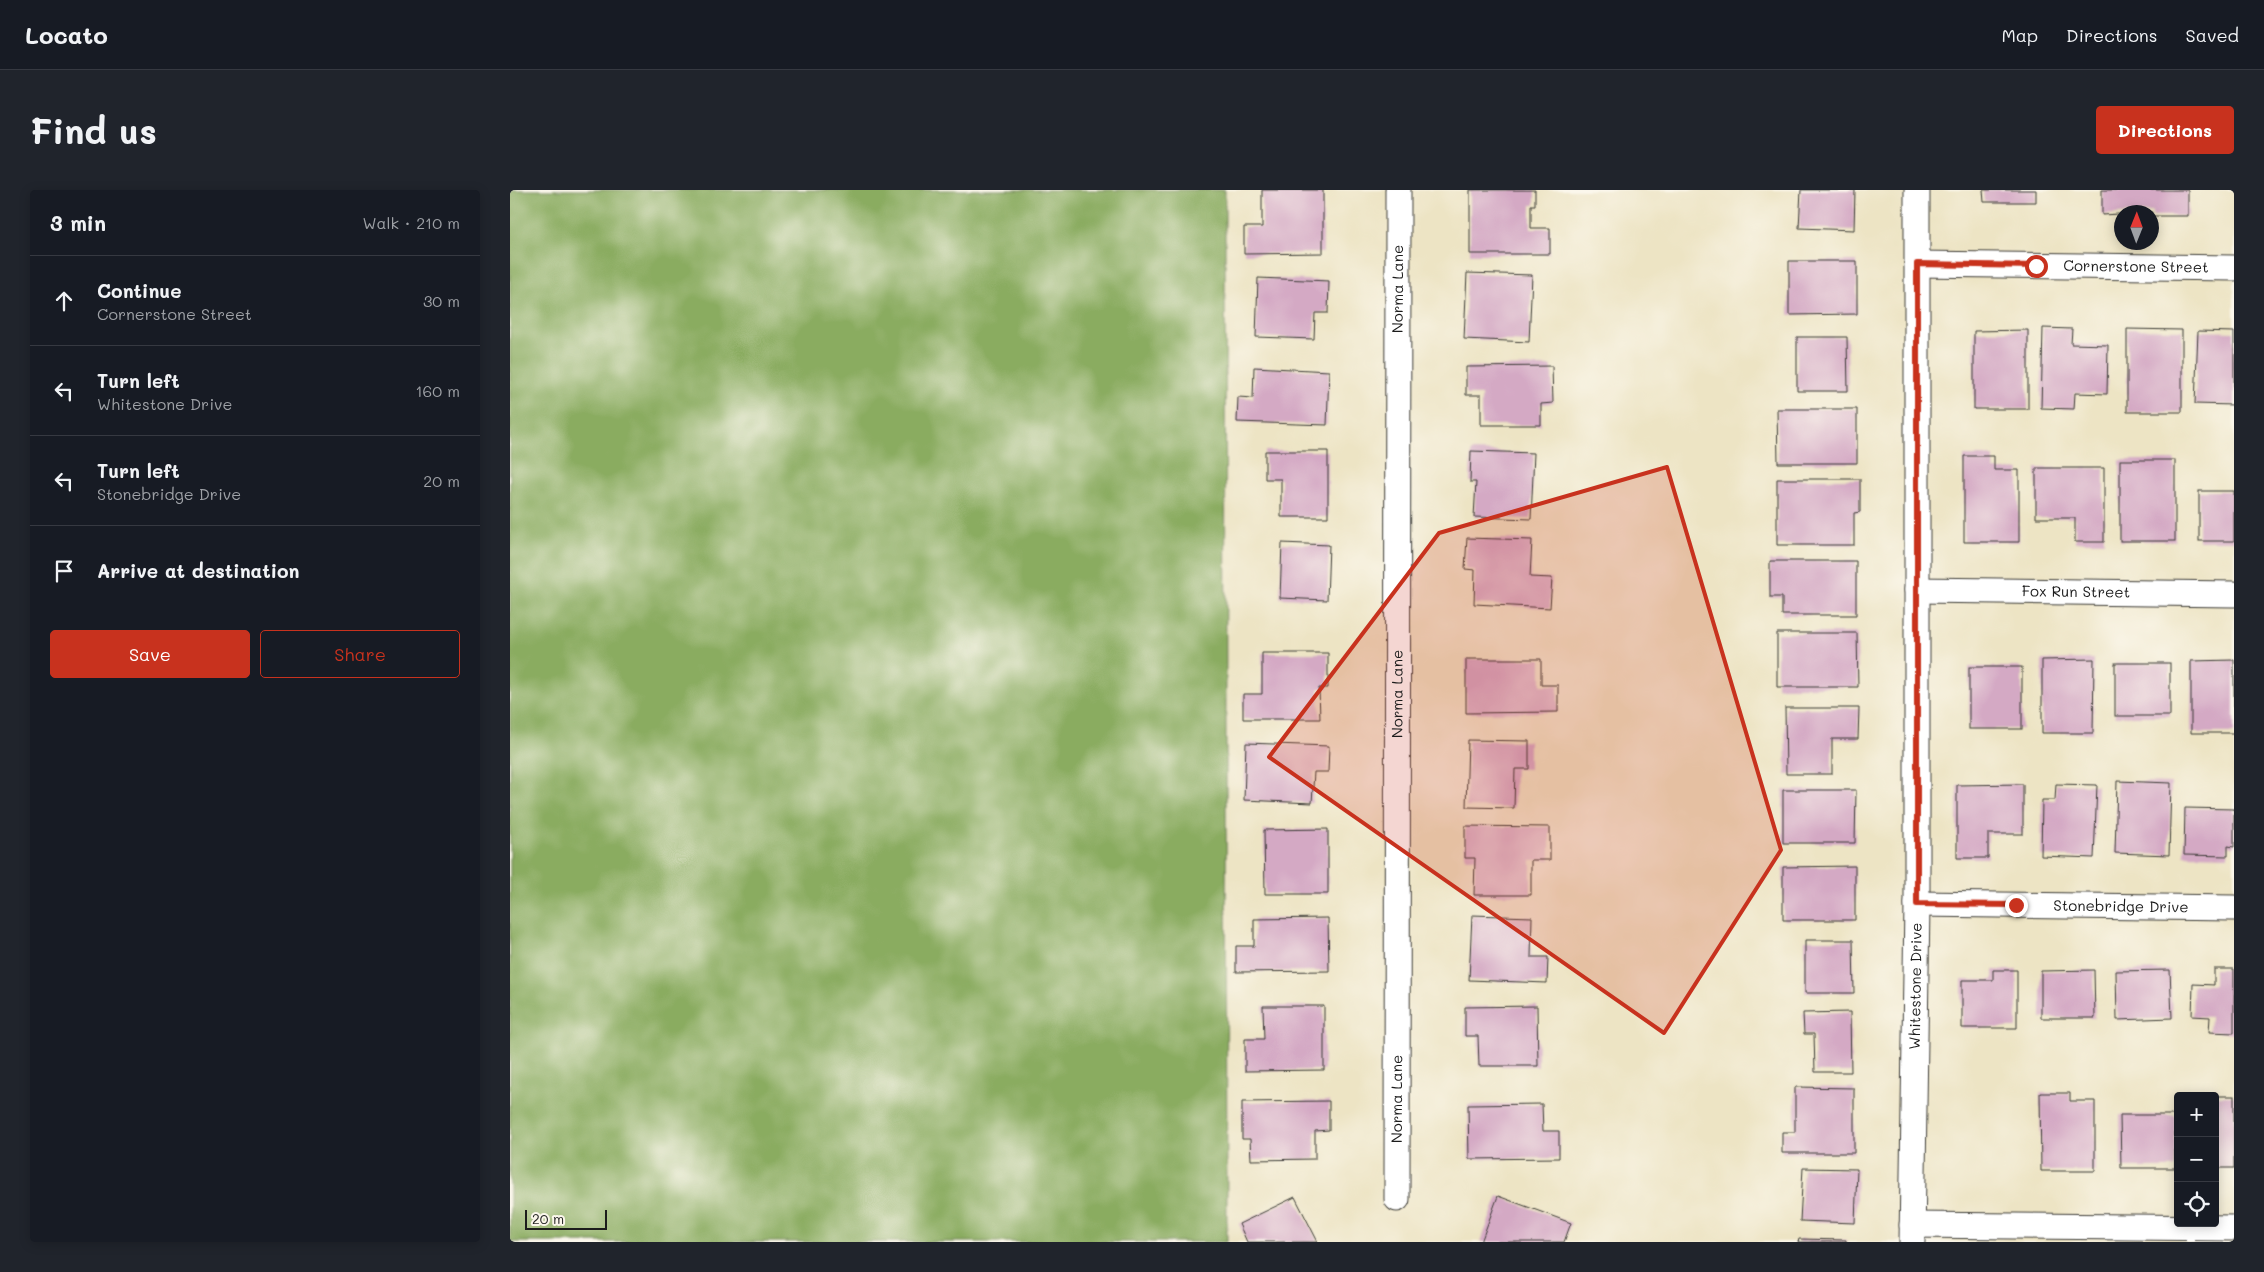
<!DOCTYPE html>
<meta charset="utf-8">
<style>
:root{--surface:#171b24;--page:#20242c;--text:#f1f3f6;--muted:#9ea1a6;--line:#363941;--accent:#c8321e}
body{margin:0;font-family:Mali,sans-serif;background:var(--page);color:var(--text)}
.controls{position:absolute;right:15px;bottom:15px;display:grid;overflow:hidden;border-radius:5px;box-shadow:0 2px 12px #0003}
.controls button{width:45px;height:45px;display:grid;place-items:center;padding:0;border:0;border-bottom:1px solid var(--line);background:var(--surface);color:var(--text);font:25px sans-serif}
.compass{position:absolute;left:1604px;top:15px;width:45px;height:45px;border-radius:50%;background:var(--surface);box-shadow:0 2px 12px #0003;rotate:1deg}
.scale{position:absolute;left:15px;bottom:12px;width:82px;box-sizing:border-box;padding-left:5px;border:2px solid #1c1c1c;border-top:0;font-size:14px;line-height:18px;white-space:nowrap;color:#1c1c1c;-webkit-text-stroke:4px #fbf7ec;paint-order:stroke}
.stop{position:absolute;width:15px;height:15px;margin:-11px;border:4px solid #c8321e;border-radius:50%;background:#fff}
.stop.end{background:#c8321e;border-color:#fff;box-shadow:0 1px 5px #0008}
.list{margin:0;padding:0;list-style:none}
h2{display:flex;justify-content:space-between;align-items:center;height:65px;margin:0;padding:0 20px;font-size:21px}
h2 small{font-size:16px;font-weight:400;color:var(--muted)}
.list li{display:grid;grid-template-columns:32px 1fr auto;gap:15px;align-items:center;box-sizing:border-box;height:90px;padding:0 20px;border-top:1px solid var(--line)}
.list b{display:block;font-size:19px;white-space:nowrap}
.list p{margin:0;font-size:16px;white-space:nowrap;color:var(--muted)}
.list em{font-size:16px;font-style:normal;color:var(--muted)}
.actions{display:flex;gap:10px;padding:15px 20px}
.actions a{flex:1;padding:11px 0;border:1px solid var(--accent);border-radius:5px;text-align:center;font-size:18px;color:var(--accent)}
.actions .main{background:var(--accent);color:#fff}
.icon{flex:none;width:28px;height:28px;fill:none;stroke:currentColor;stroke-width:2;stroke-linecap:round;stroke-linejoin:round}
.map{position:relative;flex:none;width:1724px;height:1052px;overflow:hidden;border-radius:5px}
header{display:flex;align-items:center;gap:30px;box-sizing:border-box;height:70px;padding:0 25px;background:var(--surface);border-bottom:1px solid var(--line)}
header strong{font-size:24px}
nav{display:flex;gap:28px;margin-inline-start:auto;font-size:18px}
.intro{display:flex;align-items:center;justify-content:space-between;box-sizing:border-box;height:120px;padding:0 30px}
h1{margin:0;font-size:35px}
.button{padding:12px 22px;border-radius:5px;background:var(--accent);color:#fff;font-size:18px;font-weight:700}
main{display:flex;gap:30px;padding:0 30px}
aside{flex:1;background:var(--surface);border-radius:5px;box-shadow:0 2px 12px #0003}
.map>svg:first-child{display:block}
.forest{fill:#8aac61;stroke:#53643e}
.building{fill:#d4a9c4}
.lines{fill:none;stroke-linecap:round;stroke-linejoin:round}
.minor-casing{stroke:#3b3a35;stroke-width:27}
.minor{stroke:#fff;stroke-width:25}
.route{stroke:#c8321e;stroke-width:6}
.marked{fill:#c8321e;fill-opacity:0.2;stroke:#c8321e;stroke-width:4;stroke-linejoin:round}
.labels{text-anchor:middle;stroke-width:5;stroke-linejoin:round;paint-order:stroke}
.street-label{font-size:15px;fill:#1c1c1c;stroke:#fbf7ec}
</style>
<header>
<strong>Locato</strong>
<nav><a>Map</a><a>Directions</a><a>Saved</a></nav>
</header>
<div class="intro"><h1>Find us</h1><a class="button">Directions</a></div>
<main>
<aside>
<h2>3 min<small>Walk · 210 m</small></h2>
<ul class="list">
<li><svg class="icon" aria-label="ahead" viewBox="0 0 24 24"><path d="M12 20V5M6 11l6-6 6 6"/></svg><div><b>Continue</b><p>Cornerstone Street</p></div><em>30 m</em></li>
<li><svg class="icon" aria-label="left" viewBox="0 0 24 24"><path d="M17 20v-9H6M10 6l-5 5 5 5"/></svg><div><b>Turn left</b><p>Whitestone Drive</p></div><em>160 m</em></li>
<li><svg class="icon" aria-label="left" viewBox="0 0 24 24"><path d="M17 20v-9H6M10 6l-5 5 5 5"/></svg><div><b>Turn left</b><p>Stonebridge Drive</p></div><em>20 m</em></li>
<li><svg class="icon" aria-label="arrive" viewBox="0 0 24 24"><path d="M6 21V4h12l-3 4 3 4H6"/></svg><div><b>Arrive at destination</b></div></li>
</ul>
<div class="actions"><a class="main">Save</a><a>Share</a></div>
</aside>
<div class="map">
<svg width="1724" height="1052" viewBox="0 0 1724 1052">
<rect width="100%" height="100%" fill="#fbf7ec"/>
<filter id="ink" filterUnits="userSpaceOnUse"><feTurbulence type="fractalNoise" baseFrequency=".02" numOctaves="2"/><feDisplacementMap in="SourceGraphic" scale="10" xChannelSelector="R" yChannelSelector="G"/><feConvolveMatrix kernelMatrix="1 2 1 2 8 2 1 2 1" color-interpolation-filters="sRGB"/></filter>
<filter id="wash" filterUnits="userSpaceOnUse"><feTurbulence type="fractalNoise" baseFrequency=".0096" numOctaves="4" result="noise"/><feDisplacementMap in="SourceGraphic" scale="20" xChannelSelector="R" yChannelSelector="G"/><feGaussianBlur stdDeviation="1.12" result="paint"/><feColorMatrix in="noise" values="0 0 0 0 0 0 0 0 0 0 0 0 0 0 0 0 0 1.4 0 .05"/><feComposite in="paint" operator="in"/></filter>
<g filter="url(#wash)">
<rect width="100%" height="100%" fill="#ede4c4"/>
<!-- forest -->
<path class="forest" d="M0,0h715l2,1052h-717z"/>
<g id="blocks">
<!-- building -->
<g class="building">
<path d="M752,0h61v63l-79,1v-27h18z"/>
<path d="M960,0h65v15h-4v23h19v26h-80z"/>
<path d="M1291,0h54l-1,40 -55,-2z"/>
<path d="M1473,0h53v12h-52z"/>
<path d="M1592,0h86v26h-36v-4l-50,3z"/>
<path d="M1279,71h68v53l-68,1z"/>
<path d="M957,83l65,2 -3,67 -65,-3z"/>
<path d="M748,88l71,3 -1,32h-13l-1,26 -58,-2z"/>
<path d="M1533,138l29,1 -1,15 37,1 -1,49 -32,-1 -1,16 -33,-1z"/>
<path d="M1617,139l55,1v82h-55z"/>
<path d="M1518,140v79h-54v-78z"/>
<path d="M1688,141l36,1v73l-39,-1z"/>
<path d="M1287,147h50l1,54h-51z"/>
<path d="M1042,176l1,37 -12,1v21h-60v-30h-15v-28z"/>
<path d="M744,177l75,4 -2,54 -90,-3 1,-25 15,1z"/>
<path d="M1267,219h80v54h-79z"/>
<path d="M755,261h63v66h-47v-38h-16z"/>
<path d="M961,261l63,2 -3,66 -57,-2 2,-35h-6z"/>
<path d="M1454,266h30v14h25v72h-55z"/>
<rect x="1610" y="270" width="55" height="81"/>
<path d="M1526,278h68v74h-29v-24h-39z"/>
<path d="M1267,289h83v33l-6,1v32h-77z"/>
<rect x="1689" y="301" width="35" height="50"/>
<path d="M957,348l65,2 -2,37 22,1 -2,30 -76,-4 1,-34 -10,-1z"/>
<path d="M772,353l47,2 -2,55 -47,-2z"/>
<path d="M1260,371h86v54h-74v-18h-12z"/>
<path d="M1267,443h80l1,54h-81z"/>
<path d="M752,463h66v35h-9l1,31h-77v-25h19z"/>
<path d="M956,469h75v26h17v27l-92,1z"/>
<path d="M1584,469l-1,74h-51v-73z"/>
<path d="M1724,470v73h-43v-72z"/>
<rect x="1605" y="473" width="55" height="53"/>
<rect x="1459" y="477" width="53" height="62"/>
<path d="M1275,518h74l-1,31h-26v35h-46z"/>
<path d="M958,550l61,1v28h-14l-1,39 -48,-1z"/>
<path d="M736,553l83,3 -1,26h-14l-2,31 -68,-3z"/>
<path d="M1607,591l54,2 -2,72 -54,-2z"/>
<path d="M1513,594v50h-35v24h-31v-73z"/>
<path d="M1546,594l41,1 -3,73 -53,-2 1,-56h13z"/>
<path d="M1273,600h73l-1,53h-72z"/>
<path d="M1675,618l49,1v38l-6,-1v10l-44,-1z"/>
<path d="M955,636l85,1v33h-19v35h-57l1,-37h-10z"/>
<path d="M818,639v65h-63l-1,-64z"/>
<path d="M1345,676v54h-72v-53z"/>
<path d="M962,725l60,2 -1,40h17l-1,26 -78,-3z"/>
<path d="M818,728l1,53 -93,1v-26h18v-27z"/>
<path d="M1295,750h48l1,53h-49z"/>
<path d="M1704,779h20v64l-25,-1 1,-15 -18,-1 1,-32 21,1z"/>
<path d="M1483,780h24v58h-55v-48h31z"/>
<path d="M1584,780l1,48h-54v-47z"/>
<path d="M1660,780l2,48 -55,2 -1,-49z"/>
<path d="M753,816h61v64l-79,1v-32h19z"/>
<path d="M1027,816l1,60h-59l-1,-30h-13v-29z"/>
<path d="M1340,822l1,60h-36l-1,-38h-10l-1,-21z"/>
<path d="M1285,897l59,1v65h-72v-21h13z"/>
<path d="M1530,903h30v8h25v70h-54z"/>
<rect x="1705" y="906" width="19" height="72"/>
<path d="M819,911v29l-14,1v28l-64,1 -1,-21h-8v-37z"/>
<path d="M1032,914l1,27h16v27l-90,1 -1,-54z"/>
<path d="M1610,925h55v53h-54z"/>
<path d="M1293,978l54,1 -2,54 -55,-2z"/>
<path d="M988,1006l73,27 -7,19h-83z"/>
<path d="M785,1007l23,45h-71l-8,-18z"/>
<path d="M1289,1049l47,1v2h-48z"/>
</g>
</g>
</g>
<g filter="url(#ink)">
<use href="#blocks" fill-opacity="0" stroke="#3b3a35" stroke-width="1"/>
<g class="lines">
<!-- minor casing -->
<g class="minor-casing">
<g id="minor">
<path id="s1" d="M1407,74l317,4"/>
<path id="s2" d="M1407,400l317,4"/>
<path id="s3" d="M1407,714l317,4"/>
<path id="s4" d="M887,1009l1,-1009"/>
<path d="M1402,1035l322,3"/>
<path id="s5" d="M1402,1052l5,-338v-714"/>
</g>
</g>
<!-- minor -->
<use href="#minor" class="minor"/>
</g>
</g>
<g class="lines" filter="url(#ink)">
<!-- route -->
<path class="route" d="M1506,715l-99,-1v-640l119,2"/>
</g>
<!-- marked area -->
<path class="marked" d="M1157,277l114,383 -117,183 -395,-276 170,-224z"/>
<g class="labels">
<!-- street labels -->
<g class="street-label">
<text dy="5" stroke="none"><textPath href="#s1" startOffset="219">Cornerstone Street</textPath></text>
<text dy="5" stroke="none"><textPath href="#s4" startOffset="910">Norma Lane</textPath></text>
<text dy="5" stroke="none"><textPath href="#s2" startOffset="159">Fox Run Street</textPath></text>
<text dy="5" stroke="none"><textPath href="#s4" startOffset="505">Norma Lane</textPath></text>
<text dy="5" stroke="none"><textPath href="#s3" startOffset="204">Stonebridge Drive</textPath></text>
<text dy="5" stroke="none"><textPath href="#s5" startOffset="256">Whitestone Drive</textPath></text>
<text dy="5" stroke="none"><textPath href="#s4" startOffset="100">Norma Lane</textPath></text>
</g>
</g>
</svg>
<div class="controls">
<button>+</button>
<button>−</button>
<button><svg class="icon" aria-label="locate" viewBox="0 0 24 24"><circle cx="12" cy="12" r="6"/><path d="M12 2v4M12 18v4M2 12h4M18 12h4"/></svg></button>
</div>
<svg class="compass" viewBox="-18 -18 36 36"><path d="M0-13l5 13h-10z" fill="#e53935"/><path d="M0 13l5-13h-10z" fill="#9ea1a6"/></svg>
<div class="scale">20 m</div>
<div class="stop" style="left:1526px;top:76px"></div>
<div class="stop end" style="left:1506px;top:715px"></div>
</div>
</main>
